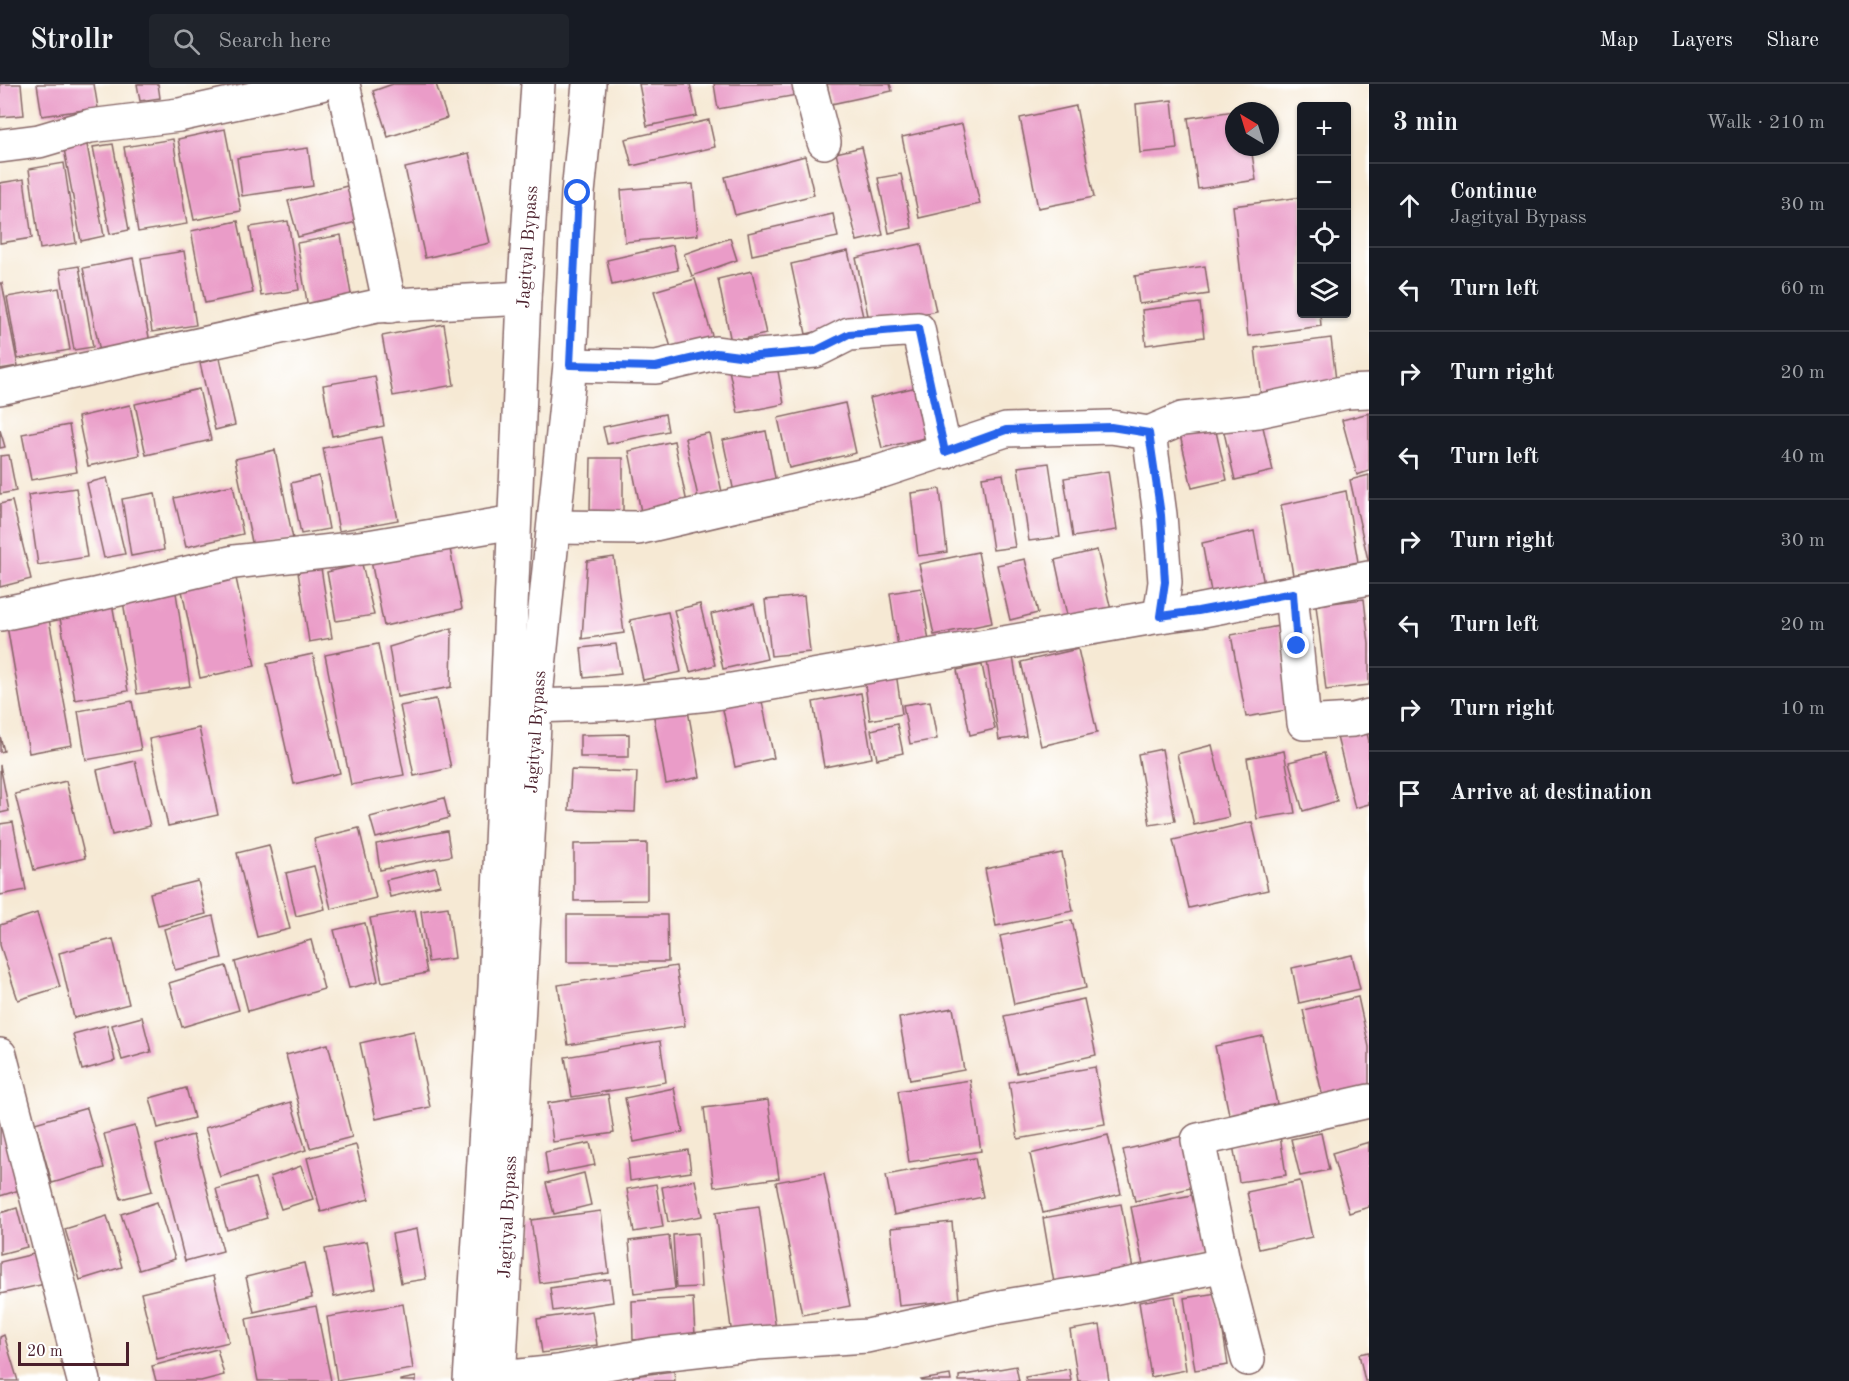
<!DOCTYPE html>
<meta charset="utf-8">
<style>
:root{--surface:#171b24;--page:#20242c;--text:#f1f3f6;--muted:#9ea1a6;--line:#363941}
body{margin:0;font-family:"Old Standard TT",serif;background:var(--page);color:var(--text)}
.controls{position:absolute;right:18px;top:18px;display:grid;overflow:hidden;border-radius:6px;box-shadow:0 2px 4px #0004}
.controls button{width:54px;height:54px;display:grid;place-items:center;padding:0;border:0;border-bottom:2px solid var(--line);background:var(--surface);color:var(--text);font:30px sans-serif}
.compass{position:absolute;left:1225px;top:18px;width:54px;height:54px;border-radius:50%;background:var(--surface);box-shadow:0 2px 4px #0004;rotate:322deg}
.scale{position:absolute;left:18px;bottom:15px;width:111px;box-sizing:border-box;padding-left:6px;border:3px solid #4a1f2b;border-top:0;font-size:16px;line-height:21px;white-space:nowrap;color:#4a1f2b;-webkit-text-stroke:4px #fff;paint-order:stroke}
.stop{position:absolute;width:18px;height:18px;margin:-14px;border:4px solid #2563eb;border-radius:50%;background:#fff}
.stop.end{background:#2563eb;border-color:#fff;box-shadow:0 2px 6px #0008}
.list{margin:0;padding:0;list-style:none}
h2{display:flex;justify-content:space-between;align-items:center;height:78px;margin:0;padding:0 24px;font-size:26px}
h2 small{font-size:20px;font-weight:400;color:var(--muted)}
.list li{display:grid;grid-template-columns:39px 1fr auto;gap:18px;align-items:center;box-sizing:border-box;height:84px;padding:0 24px;border-top:2px solid var(--line)}
.list b{display:block;font-size:22px;white-space:nowrap}
.list p{margin:0;font-size:20px;white-space:nowrap;color:var(--muted)}
.list em{font-size:20px;font-style:normal;color:var(--muted)}
.icon{flex:none;width:33px;height:33px;fill:none;stroke:currentColor;stroke-width:2;stroke-linecap:round;stroke-linejoin:round}
.map{position:relative;flex:none;width:1369px;height:1297px;overflow:hidden}
header{display:flex;align-items:center;gap:36px;box-sizing:border-box;height:84px;padding:0 30px;background:var(--surface);border-bottom:2px solid var(--line)}
header strong{font-size:28px}
nav{display:flex;gap:33px;margin-inline-start:auto;font-size:21px}
.search{width:420px;height:54px;background:var(--page);display:flex;align-items:center;gap:15px;box-sizing:border-box;padding:0 21px;border-radius:6px;color:var(--muted);font-size:22px}
main{display:flex}
aside{flex:1;background:var(--surface)}
.map>svg:first-child{display:block}
.building{fill:#ea9cc8}
.lines{fill:none;stroke-linecap:round;stroke-linejoin:round}
.minor-casing{stroke:#866666;stroke-width:36}
.major-casing{stroke:#866666;stroke-width:36}
.minor{stroke:#fff;stroke-width:33}
.major{stroke:#fff;stroke-width:33}
.route{stroke:#2563eb;stroke-width:8}
.labels{text-anchor:middle;stroke-width:6;stroke-linejoin:round;paint-order:stroke}
.street-label{font-size:18px;fill:#4a1f2b;stroke:#fff}
</style>
<header>
<strong>Strollr</strong>
<div class="search"><svg class="icon" aria-label="search" viewBox="0 0 24 24"><circle cx="10" cy="10" r="6"/><path d="M15 15l6 6"/></svg>Search here</div>
<nav><a>Map</a><a>Layers</a><a>Share</a></nav>
</header>
<main>
<div class="map">
<svg width="1369" height="1297" viewBox="0 0 1369 1297">
<rect width="100%" height="100%" fill="#fff"/>
<filter id="ink" filterUnits="userSpaceOnUse"><feTurbulence type="fractalNoise" baseFrequency=".0167" numOctaves="2"/><feDisplacementMap in="SourceGraphic" scale="12" xChannelSelector="R" yChannelSelector="G"/><feConvolveMatrix kernelMatrix="1 2 1 2 8 2 1 2 1" color-interpolation-filters="sRGB"/></filter>
<filter id="wash" filterUnits="userSpaceOnUse"><feTurbulence type="fractalNoise" baseFrequency=".008" numOctaves="4" result="noise"/><feDisplacementMap in="SourceGraphic" scale="24" xChannelSelector="R" yChannelSelector="G"/><feGaussianBlur stdDeviation="1.35" result="paint"/><feColorMatrix in="noise" values="0 0 0 0 0 0 0 0 0 0 0 0 0 0 0 0 0 1.4 0 .05"/><feComposite in="paint" operator="in"/></filter>
<g filter="url(#wash)">
<rect width="100%" height="100%" fill="#f6e9d4"/>
<g id="blocks">
<!-- building -->
<g class="building">
<path d="M0,0h21l3,31 -24,2z"/>
<path d="M37,0h57l4,24 -56,8z"/>
<path d="M137,0h21l2,14 -20,3z"/>
<path d="M393,0h43l11,34 -59,19 -15,-46z"/>
<path d="M639,0h51l7,32 -50,10z"/>
<path d="M714,0h81l2,11 -79,14z"/>
<path d="M827,0h63l2,7 -61,13z"/>
<path d="M1172,16l5,49 -37,4 -4,-49z"/>
<path d="M1076,22l18,91 -56,11 -18,-90z"/>
<path d="M1234,27v36h17l5,33 -58,9 -10,-71z"/>
<path d="M709,36l6,27 -83,19 -7,-27z"/>
<path d="M962,40l18,80 -61,14 -17,-81z"/>
<path d="M225,45l16,82 -47,9 -16,-81z"/>
<path d="M85,50l19,102 -23,5 -19,-103z"/>
<path d="M173,55l14,85 -49,8 -14,-85z"/>
<path d="M113,60l16,86 -19,4 -17,-87z"/>
<path d="M862,63l21,88 -26,6 -21,-88z"/>
<path d="M308,64l5,38 -71,10 -5,-38z"/>
<path d="M469,69l21,90 -65,15 -20,-90z"/>
<path d="M805,72l9,39 -79,20 -10,-38z"/>
<path d="M64,79l12,80 -36,6 -11,-80z"/>
<path d="M901,90l11,54 -23,5 -11,-55z"/>
<path d="M24,95l8,59 -32,5v-60z"/>
<path d="M355,100l9,36 -66,17 -10,-36z"/>
<path d="M693,100l5,51 -73,7 -4,-52z"/>
<path d="M1302,113v117h18l1,12 -73,10 -15,-130z"/>
<path d="M833,130l5,23 -86,18 -4,-22z"/>
<path d="M238,137l15,72 -48,10 -14,-72z"/>
<path d="M288,137l11,69 -38,6 -11,-69z"/>
<path d="M341,151l11,65 -44,8 -11,-65z"/>
<path d="M730,154l7,22 -45,16 -8,-22z"/>
<path d="M921,160l15,67 -66,14 -14,-67z"/>
<path d="M673,161l5,25 -66,15 -5,-25z"/>
<path d="M184,167l12,74 -44,7 -11,-74z"/>
<path d="M848,167l16,70 -58,13 -15,-70z"/>
<path d="M133,174l17,84 -50,10 -17,-84z"/>
<path d="M79,182l14,81 -19,3 -14,-81z"/>
<path d="M1205,182l4,28 -70,10 -4,-28z"/>
<path d="M752,187l14,63 -35,8 -13,-63z"/>
<path d="M695,195l18,60 -41,12 -18,-60z"/>
<path d="M0,199h2l16,83 -18,3z"/>
<path d="M59,204l11,62 -52,9 -11,-62z"/>
<path d="M1200,219l4,34 -58,8 -4,-35z"/>
<path d="M444,240l10,61 -61,11 -11,-60z"/>
<path d="M1331,254l6,51 -76,9 -6,-50z"/>
<path d="M220,274l15,67 -20,5 -15,-67z"/>
<path d="M776,276l8,44 -46,9 -9,-43z"/>
<path d="M375,292l9,50 -52,10 -9,-51z"/>
<path d="M921,302l12,50 -51,12 -12,-50z"/>
<path d="M199,305l12,51 -65,15 -11,-51z"/>
<path d="M845,319l11,50 -67,15 -11,-50z"/>
<path d="M130,321l10,50 -52,11 -10,-49z"/>
<path d="M1369,329v58l-12,4 -15,-55z"/>
<path d="M665,330l3,17 -61,13 -4,-17z"/>
<path d="M1261,334l12,53 -38,9 -12,-52z"/>
<path d="M69,341l8,47 -46,8 -9,-46z"/>
<path d="M1215,343l12,53 -35,8 -12,-53z"/>
<path d="M0,346l5,17 -5,1z"/>
<path d="M766,347l12,62 -42,9 -13,-62z"/>
<path d="M709,349l13,59 -24,5 -13,-59z"/>
<path d="M382,353l16,83 -59,11 -16,-83z"/>
<path d="M674,357l13,62 -46,9 -12,-61z"/>
<path d="M275,366l18,89 -40,8 -18,-88z"/>
<path d="M9,371l7,36 -16,3v-38z"/>
<path d="M591,374h32v54h-33z"/>
<path d="M1049,379l11,74 -31,4 -11,-74z"/>
<path d="M1108,387l9,59 -44,7 -9,-59z"/>
<path d="M1003,390l12,73 -22,3 -11,-73z"/>
<path d="M1369,391v85h-1l-18,-80z"/>
<path d="M319,392l10,53 -28,5 -10,-51z"/>
<path d="M107,394l18,76 -21,4 -17,-75z"/>
<path d="M233,401l10,49 -57,13 -12,-49z"/>
<path d="M76,404l11,69 -49,8 -10,-70z"/>
<path d="M940,405l7,63 -29,4 -7,-63z"/>
<path d="M1346,407l12,71 -65,13 -12,-70z"/>
<path d="M155,409l9,57 -33,6 -9,-57z"/>
<path d="M12,417l19,78 -31,8v-83z"/>
<path d="M1254,447l10,54 -52,12 -10,-54z"/>
<path d="M449,460l13,65 -78,17 -13,-65z"/>
<path d="M1097,466l14,60 -43,10 -13,-60z"/>
<path d="M978,468l14,71 -58,12 -15,-71z"/>
<path d="M614,473l10,76 -42,6 5,-78z"/>
<path d="M1025,475l13,54 -28,7 -13,-55z"/>
<path d="M362,480l12,51 -38,6 -9,-49z"/>
<path d="M321,484l11,70 -23,4 -11,-70z"/>
<path d="M234,485l21,97 -55,12 -20,-97z"/>
<path d="M175,502l15,100 -53,8 -15,-100z"/>
<path d="M921,504l8,54 -31,5 -8,-54z"/>
<path d="M804,512l6,56 -39,4 -6,-56z"/>
<path d="M1364,515l5,45v41l-43,5 -10,-85z"/>
<path d="M112,519l16,88 -53,9 -16,-87z"/>
<path d="M700,520l15,61 -25,7 -16,-62z"/>
<path d="M754,520l13,55 -44,10 -12,-55z"/>
<path d="M668,528l13,60 -38,8 -13,-60z"/>
<path d="M49,535l23,126 -43,8 -22,-127z"/>
<path d="M1279,542l14,83 -47,8 -15,-82z"/>
<path d="M452,544l-1,59 -54,10 -8,-50z"/>
<path d="M378,560l26,131 -53,10 -26,-130z"/>
<path d="M616,560l5,30 -37,4 -3,-30z"/>
<path d="M1078,565l19,84 -56,13 -20,-84z"/>
<path d="M313,570l27,119 -46,11 -27,-120z"/>
<path d="M1013,573l13,79 -27,4 -12,-79z"/>
<path d="M982,581l13,64 -25,6 -13,-65z"/>
<path d="M895,582l7,48 -32,6 -7,-49z"/>
<path d="M861,609l11,65 -48,9 -11,-65z"/>
<path d="M761,613l13,61 -39,9 -13,-62z"/>
<path d="M436,615l15,69 -37,8 -14,-70z"/>
<path d="M132,617l9,49 -55,10 -8,-49z"/>
<path d="M930,617l7,38 -27,5 -7,-39z"/>
<path d="M687,621l13,72 -34,7 -13,-72z"/>
<path d="M897,640l6,29 -26,6 -6,-29z"/>
<path d="M199,644l19,87 -50,11 -19,-87z"/>
<path d="M1366,645l3,12v63l-14,4 -18,-71z"/>
<path d="M629,650v23h-49v-22z"/>
<path d="M0,652l4,15 -4,1z"/>
<path d="M1212,661l17,72 -35,8 -17,-71z"/>
<path d="M1162,665l13,72 -25,4 -12,-71z"/>
<path d="M1284,667l11,62 -38,6 -10,-61z"/>
<path d="M1324,669l13,48 -34,10 -14,-49z"/>
<path d="M135,677l15,65 -38,9 -15,-65z"/>
<path d="M0,681l9,46 -9,2z"/>
<path d="M571,686l66,2 -2,40 -66,-2z"/>
<path d="M66,697l19,77 -51,12 -19,-76z"/>
<path d="M444,714l5,20 -73,20 -6,-21z"/>
<path d="M13,738l13,68 -26,5v-71z"/>
<path d="M1252,738l16,68 -79,18 -16,-68z"/>
<path d="M359,744l17,70 -45,11 -17,-70z"/>
<path d="M447,747l4,25 -71,14 -4,-26z"/>
<path d="M647,759v57l-73,1v-57z"/>
<path d="M269,761l21,84 -33,8 -20,-84z"/>
<path d="M1062,769l11,58 -77,15 -11,-57z"/>
<path d="M314,782l11,43 -29,7 -10,-43z"/>
<path d="M436,784l4,17 -50,12 -4,-17z"/>
<path d="M198,797l8,33 -48,12 -8,-33z"/>
<path d="M448,823l7,51 -27,4 -7,-51z"/>
<path d="M415,826l12,63 -45,9 -12,-64z"/>
<path d="M37,829l23,74 -42,13 -18,-55v-20z"/>
<path d="M567,831h100l1,47h-101z"/>
<path d="M213,832l9,42 -47,12 -11,-41z"/>
<path d="M1072,836l14,68 -72,16 -14,-68z"/>
<path d="M365,839l13,58 -29,7 -15,-58z"/>
<path d="M113,855l16,65 -55,14 -15,-65z"/>
<path d="M311,856l13,49 -76,22 -13,-49z"/>
<path d="M1352,871l8,34 -61,14 -7,-35z"/>
<path d="M226,882l13,44 -57,17 -13,-44z"/>
<path d="M676,882l9,60 -117,19 -10,-60z"/>
<path d="M1358,913l11,50v40l-46,11 -20,-88z"/>
<path d="M1084,915l12,56 -79,18 -13,-57z"/>
<path d="M953,924l11,62 -54,10 -11,-62z"/>
<path d="M142,933l9,35 -29,8 -10,-35z"/>
<path d="M107,941l8,36 -33,9 -9,-36z"/>
<path d="M414,947l16,76 -54,12 -16,-76z"/>
<path d="M1263,952l14,68 -48,10 -14,-68z"/>
<path d="M660,957l6,41 -94,15 -7,-40z"/>
<path d="M328,960l24,93 -42,11 -24,-93z"/>
<path d="M1095,983l10,57 -87,15 -9,-57z"/>
<path d="M970,996l11,71 -72,11 -11,-71z"/>
<path d="M186,1004l8,30 -36,10 -8,-30z"/>
<path d="M674,1004l9,44 -49,10 -9,-44z"/>
<path d="M608,1010l6,39 -61,9 -5,-39z"/>
<path d="M768,1016l11,78 -65,9 -10,-79z"/>
<path d="M291,1018l15,48 -86,27 -15,-49z"/>
<path d="M87,1024l17,60 -52,15 -17,-60z"/>
<path d="M0,1036l26,68 -26,8z"/>
<path d="M135,1042l17,65 -31,8 -17,-65z"/>
<path d="M1321,1049l8,37 -29,6 -9,-37z"/>
<path d="M193,1051l30,116 -38,10 -29,-116z"/>
<path d="M1108,1051l13,59 -78,19 -13,-59z"/>
<path d="M1183,1052l12,51 -60,14 -12,-51z"/>
<path d="M1280,1052l6,39 -47,7 -6,-38z"/>
<path d="M1369,1058v65l-20,6 -17,-60z"/>
<path d="M590,1059l5,22 -47,9 -3,-22z"/>
<path d="M356,1061l13,54 -48,13 -14,-54z"/>
<path d="M688,1066l3,22 -61,9 -2,-22z"/>
<path d="M975,1074l8,39 -89,18 -8,-40z"/>
<path d="M301,1082l12,33 -32,10 -11,-32z"/>
<path d="M584,1089l7,32 -37,9 -8,-31z"/>
<path d="M824,1089l26,133 -48,9 -26,-133z"/>
<path d="M255,1094l12,40 -40,12 -11,-41z"/>
<path d="M695,1096l7,36 -34,6 -6,-35z"/>
<path d="M1300,1097l12,56 -53,12 -12,-57z"/>
<path d="M656,1100l7,43 -29,5 -7,-43z"/>
<path d="M1202,1109l11,58 -70,14 -12,-58z"/>
<path d="M157,1118l18,57 -36,11 -18,-56z"/>
<path d="M1121,1120l12,65 -79,14 -11,-65z"/>
<path d="M759,1122l17,124 -44,6 -16,-124z"/>
<path d="M17,1124l10,39 -27,7v-41z"/>
<path d="M601,1127l8,62 -69,10 -9,-63z"/>
<path d="M107,1132l15,51 -42,13 -15,-51z"/>
<path d="M952,1138l7,78 -60,6 -8,-78z"/>
<path d="M417,1145l9,50 -25,4 -9,-49z"/>
<path d="M698,1149l3,54 -25,1 -3,-53z"/>
<path d="M669,1152l6,53 -41,5 -5,-53z"/>
<path d="M367,1157l9,47 -42,9 -9,-48z"/>
<path d="M38,1169l7,31 -45,10v-32z"/>
<path d="M304,1179l8,35 -58,14 -8,-35z"/>
<path d="M213,1192l16,66 -72,17 -16,-66z"/>
<path d="M610,1195l3,23 -60,9 -3,-23z"/>
<path d="M1217,1209l11,72 -33,5 -11,-72z"/>
<path d="M1175,1212l11,74 -35,7 -12,-75z"/>
<path d="M693,1214l2,38 -62,4 -1,-39z"/>
<path d="M403,1220l10,65 -76,12 -10,-64z"/>
<path d="M316,1222l15,75h-73l-12,-62z"/>
<path d="M592,1227l5,34 -55,8 -5,-34z"/>
<path d="M1100,1241l9,56h-31l-8,-51z"/>
<path d="M4,1251l14,46h-18v-44z"/>
<path d="M217,1265l7,26 -23,6h-45l-4,-15z"/>
<path d="M1369,1268v29h-4l-6,-27z"/>
<path d="M1016,1282l3,15h-60v-5z"/>
<path d="M1069,1285l2,12h-45l-1,-4z"/>
<path d="M674,1287l1,10h-42v-5z"/>
<path d="M950,1291l1,6h-29l-1,-1z"/>
<path d="M416,1293v4h-16v-1z"/>
</g>
</g>
</g>
<g filter="url(#ink)">
<use href="#blocks" fill-opacity="0" stroke="#866666" stroke-width="1.5"/>
<g class="lines">
<!-- minor casing -->
<g class="minor-casing">
<g id="minor">
<path d="M343,0l47,222"/>
<path d="M809,0l15,58"/>
<path d="M0,62l39,-5 51,-15 89,-11 142,-31"/>
<path d="M570,281l86,2 60,-14 31,4 68,-6 34,-17 69,-5 27,123"/>
<path d="M0,304l377,-82 147,-8"/>
<path d="M1149,349l33,-14 76,-8 89,-19 22,-1"/>
<path d="M554,443l84,1 244,-57 124,-41 105,-3 38,6 11,82 5,67 -5,34"/>
<path d="M1293,509l-1,10 12,120 49,-3 16,-4"/>
<path d="M0,530l94,-19 140,-33 134,-15 146,-25"/>
<path d="M535,622l86,-3 88,-9 451,-78 38,-5 171,-33"/>
<path d="M0,971l84,326"/>
<path d="M1224,1181l-26,-125 171,-39"/>
<path d="M499,1294l59,-6 93,-17 107,-12 109,-7 133,-29 107,-18 117,-24 24,94"/>
</g>
</g>
<!-- major casing -->
<g class="major-casing">
<g id="major">
<path d="M470,1297l25,-394 29,-689 14,-214"/>
<path d="M499,1297l36,-675 35,-341 8,-172 11,-109"/>
</g>
</g>
<!-- minor -->
<use href="#minor" class="minor"/>
<!-- major -->
<use href="#major" class="major"/>
</g>
</g>
<g class="lines" filter="url(#ink)">
<!-- route -->
<path class="route" d="M578,109l-8,172 86,2 60,-14 31,4 68,-6 34,-17 69,-6 27,124 61,-22 105,-3 38,6 12,82 4,67 -5,34 38,-5 95,-18 4,53"/>
</g>
<g class="labels">
<!-- street labels -->
<g class="street-label">
<text transform="translate(527 163) rotate(-86)" y="6">Jagityal Bypass</text>
<text transform="translate(535 648) rotate(-86)" y="6">Jagityal Bypass</text>
<text transform="translate(507 1133) rotate(-87)" y="6">Jagityal Bypass</text>
</g>
</g>
</svg>
<div class="controls">
<button>+</button>
<button>−</button>
<button><svg class="icon" aria-label="locate" viewBox="0 0 24 24"><circle cx="12" cy="12" r="6"/><path d="M12 2v4M12 18v4M2 12h4M18 12h4"/></svg></button>
<button><svg class="icon" aria-label="layers" viewBox="0 0 24 24"><path d="M12 4l9 5-9 5-9-5zM3 14l9 5 9-5"/></svg></button>
</div>
<svg class="compass" viewBox="-18 -18 36 36"><path d="M0-13l5 13h-10z" fill="#e53935"/><path d="M0 13l5-13h-10z" fill="#9ea1a6"/></svg>
<div class="scale">20 m</div>
<div class="stop" style="left:578px;top:109px"></div>
<div class="stop end" style="left:1297px;top:562px"></div>
</div>
<aside>
<h2>3 min<small>Walk · 210 m</small></h2>
<ul class="list">
<li><svg class="icon" aria-label="ahead" viewBox="0 0 24 24"><path d="M12 20V5M6 11l6-6 6 6"/></svg><div><b>Continue</b><p>Jagityal Bypass</p></div><em>30 m</em></li>
<li><svg class="icon" aria-label="left" viewBox="0 0 24 24"><path d="M17 20v-9H6M10 6l-5 5 5 5"/></svg><div><b>Turn left</b></div><em>60 m</em></li>
<li><svg class="icon" aria-label="right" viewBox="0 0 24 24"><path d="M7 20v-9h11M14 6l5 5-5 5"/></svg><div><b>Turn right</b></div><em>20 m</em></li>
<li><svg class="icon" aria-label="left" viewBox="0 0 24 24"><path d="M17 20v-9H6M10 6l-5 5 5 5"/></svg><div><b>Turn left</b></div><em>40 m</em></li>
<li><svg class="icon" aria-label="right" viewBox="0 0 24 24"><path d="M7 20v-9h11M14 6l5 5-5 5"/></svg><div><b>Turn right</b></div><em>30 m</em></li>
<li><svg class="icon" aria-label="left" viewBox="0 0 24 24"><path d="M17 20v-9H6M10 6l-5 5 5 5"/></svg><div><b>Turn left</b></div><em>20 m</em></li>
<li><svg class="icon" aria-label="right" viewBox="0 0 24 24"><path d="M7 20v-9h11M14 6l5 5-5 5"/></svg><div><b>Turn right</b></div><em>10 m</em></li>
<li><svg class="icon" aria-label="arrive" viewBox="0 0 24 24"><path d="M6 21V4h12l-3 4 3 4H6"/></svg><div><b>Arrive at destination</b></div></li>
</ul>
</aside>
</main>
